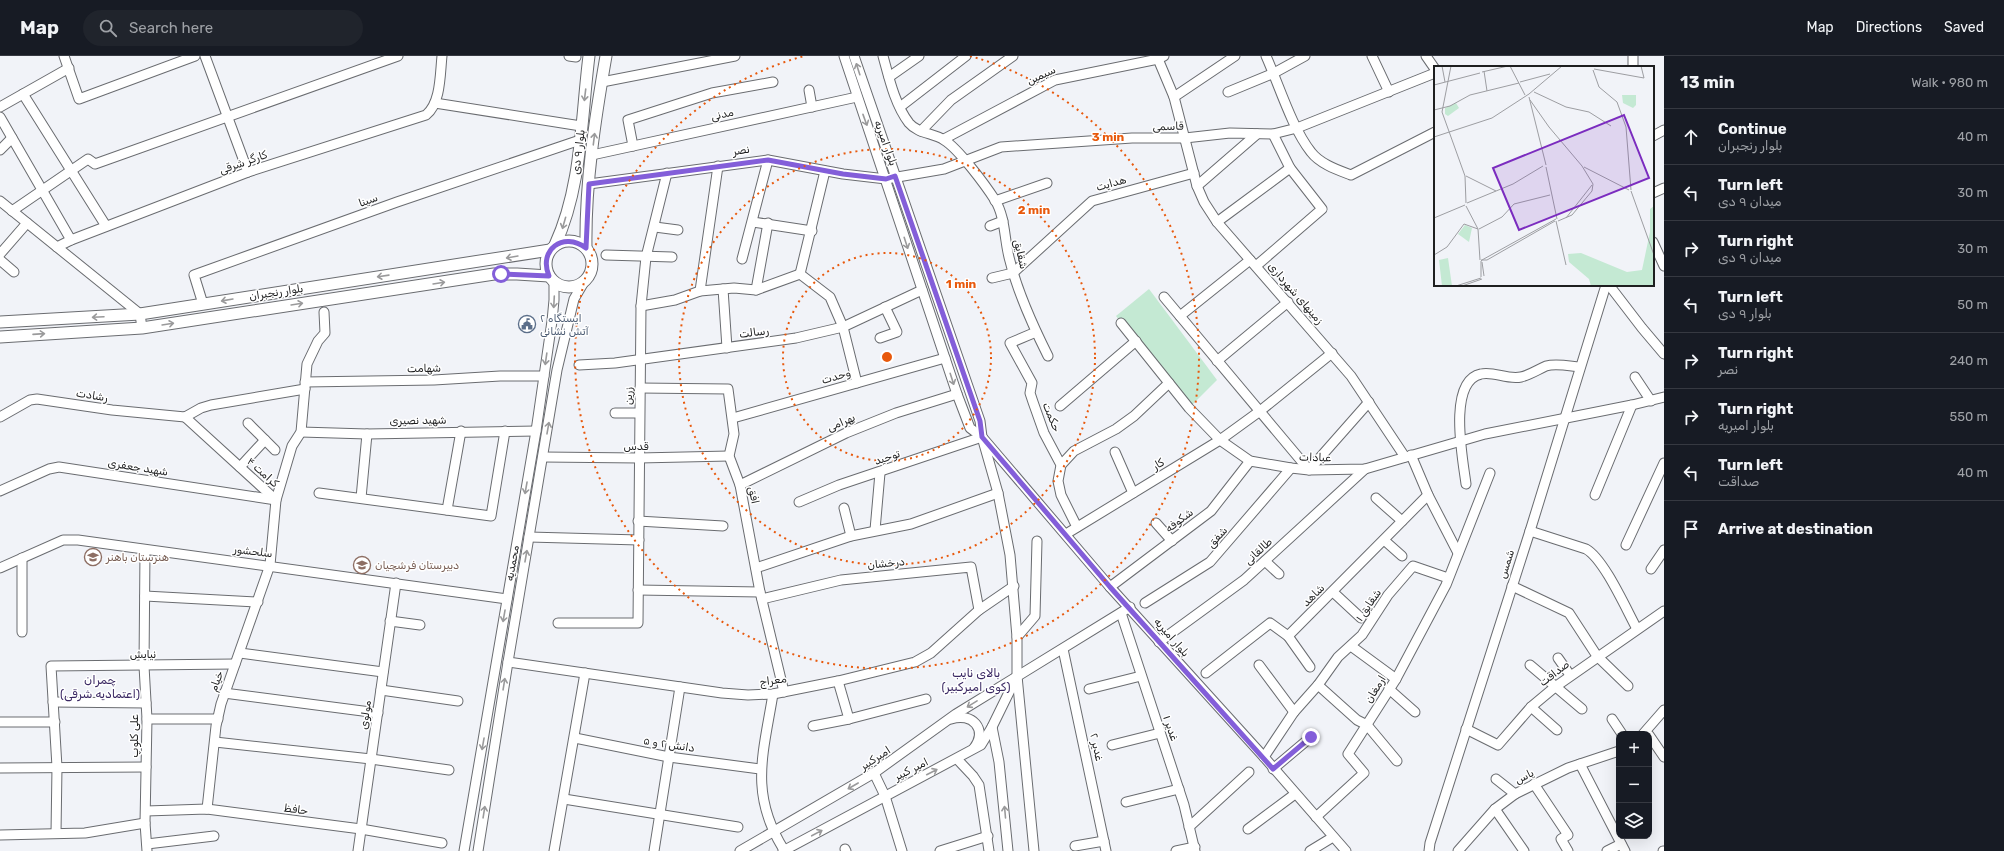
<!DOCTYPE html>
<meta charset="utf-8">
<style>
:root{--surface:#171b24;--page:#20242c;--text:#f1f3f6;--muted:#9ea1a6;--line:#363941}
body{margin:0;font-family:Rubik,Vazirmatn,sans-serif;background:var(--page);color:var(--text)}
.controls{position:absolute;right:12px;bottom:12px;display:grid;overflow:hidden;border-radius:8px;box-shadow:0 4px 16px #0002}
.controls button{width:36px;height:36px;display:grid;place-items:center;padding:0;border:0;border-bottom:1px solid var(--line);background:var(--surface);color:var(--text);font:20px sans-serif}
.stop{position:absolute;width:12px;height:12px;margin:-9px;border:3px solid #835ed9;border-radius:50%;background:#fff}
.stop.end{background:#835ed9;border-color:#fff;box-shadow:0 1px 4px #0008}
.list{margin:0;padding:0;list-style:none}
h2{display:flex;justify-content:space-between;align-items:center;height:52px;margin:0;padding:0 16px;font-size:17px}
h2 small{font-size:13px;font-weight:400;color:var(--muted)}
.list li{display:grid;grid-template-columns:26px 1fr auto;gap:12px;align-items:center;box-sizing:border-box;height:56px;padding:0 16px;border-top:1px solid var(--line)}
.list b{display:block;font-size:15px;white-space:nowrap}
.list p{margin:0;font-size:13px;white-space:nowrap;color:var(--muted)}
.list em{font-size:13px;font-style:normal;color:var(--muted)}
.icon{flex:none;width:22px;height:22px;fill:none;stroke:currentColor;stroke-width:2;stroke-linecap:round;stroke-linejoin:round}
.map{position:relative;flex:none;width:1664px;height:795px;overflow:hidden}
header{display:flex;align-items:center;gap:24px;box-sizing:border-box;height:56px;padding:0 20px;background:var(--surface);border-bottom:1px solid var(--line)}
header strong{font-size:19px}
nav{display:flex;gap:22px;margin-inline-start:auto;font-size:14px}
.search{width:280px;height:36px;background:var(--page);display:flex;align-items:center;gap:10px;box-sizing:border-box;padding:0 14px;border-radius:22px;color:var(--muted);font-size:15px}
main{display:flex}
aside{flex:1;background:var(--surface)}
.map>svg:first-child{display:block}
.green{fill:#c4e9d3}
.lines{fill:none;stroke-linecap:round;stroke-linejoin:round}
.minor-casing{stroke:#6a6c70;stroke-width:11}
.major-casing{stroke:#6a6c70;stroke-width:13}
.minor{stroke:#fff;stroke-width:9}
.major{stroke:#fff;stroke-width:11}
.oneway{stroke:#9a9a9b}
.route{stroke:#835ed9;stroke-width:5}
.ring{fill:none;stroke:#e8590c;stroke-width:2;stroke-dasharray:2 4}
.labels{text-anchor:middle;stroke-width:3;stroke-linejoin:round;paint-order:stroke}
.street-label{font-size:11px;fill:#1e1f20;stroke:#fff}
.service-label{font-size:11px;fill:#4e5e75;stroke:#fff;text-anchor:start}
.education-label{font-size:11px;fill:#785e54;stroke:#fff;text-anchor:start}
.neighbourhood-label{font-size:12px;fill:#392762;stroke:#fff}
.inset-road{fill:none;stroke:#9d9ea2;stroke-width:1}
.view{fill:#7b2cbf;fill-opacity:0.15;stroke:#7b2cbf;stroke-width:2}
.inset-edge{fill:none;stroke:#1e1f20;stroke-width:2}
.centre{fill:#e8590c;stroke:#fff;stroke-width:2}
.ring-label{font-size:12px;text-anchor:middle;font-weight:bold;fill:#e8590c;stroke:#fff;stroke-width:3;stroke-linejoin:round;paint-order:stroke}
</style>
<header>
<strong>Map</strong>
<div class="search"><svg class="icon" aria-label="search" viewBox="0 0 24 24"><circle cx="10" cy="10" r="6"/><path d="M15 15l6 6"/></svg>Search here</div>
<nav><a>Map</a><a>Directions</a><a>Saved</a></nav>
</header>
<main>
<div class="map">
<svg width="1664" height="795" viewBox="0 0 1664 795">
<rect width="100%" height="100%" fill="#f1f3f8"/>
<!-- green -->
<path class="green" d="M1149,233l68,91 -28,28 -73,-92z"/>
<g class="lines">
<!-- minor casing -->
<g class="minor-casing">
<g id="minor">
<path d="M64,0l15,43 116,-43"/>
<path d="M205,0l43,116"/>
<path d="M569,0l7,1"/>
<path d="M844,0l113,338 13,34 12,9 128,150 154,170 82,94"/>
<path d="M854,0l126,365 2,16 16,56 12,62 7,82v39l17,175"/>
<path d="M883,0c6,22 12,49 26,67 9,11 25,10 35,17 14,8 42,46 51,60 11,18 9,41 15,61 8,33 23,65 38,95"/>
<path d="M1266,0c13,29 26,72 45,96 9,12 27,18 40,23l84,-43"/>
<path d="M1372,0l17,36"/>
<path d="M1426,0l9,13"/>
<path d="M1633,0v11"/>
<path d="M1158,3l16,38 23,89 7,16 13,20 134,154 54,81"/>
<path d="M889,21l30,-21"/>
<path d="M602,26l133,-26"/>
<path d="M809,34l3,17"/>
<path d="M1228,36l46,-19 31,-17"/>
<path d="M23,38l83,132"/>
<path d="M1174,41l61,-41"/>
<path d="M435,47l146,23"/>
<path d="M0,51l69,-39"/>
<path d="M900,51l66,-51"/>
<path d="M0,61l71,123"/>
<path d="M921,75l30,-31 62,-44"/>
<path d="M1653,80l11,-6"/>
<path d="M944,83l111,-59 103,-21 6,-3"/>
<path d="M633,90l-5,-26 84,-27 61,-11"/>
<path d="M0,94l12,-12"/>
<path d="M592,99l265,-58"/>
<path d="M589,128l179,-24 75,14 43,5 58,-10 57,-22 131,-9h53l45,-5 43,1 24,-6 138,-55"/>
<path d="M1197,130l60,-52"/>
<path d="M1653,137l11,-5"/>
<path d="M0,145l140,113 2,14"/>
<path d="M995,145l52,-18"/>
<path d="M12,155l76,-52 7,5 303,-108"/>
<path d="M753,166l59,9"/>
<path d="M1217,166l73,-54"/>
<path d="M990,170l13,-5"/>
<path d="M655,171l23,3"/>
<path d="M1653,186l11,24"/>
<path d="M57,191l14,-7 177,-68 178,-57c15,-12 14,-41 16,-59"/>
<path d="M0,198l27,-31"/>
<path d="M606,199l66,2"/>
<path d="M742,203l26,-99"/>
<path d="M0,204l14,12"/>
<path d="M1256,210l66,-57 -32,-41 -17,-34"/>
<path d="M800,218l30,23 13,30 14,56"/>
<path d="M800,218l25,-103"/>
<path d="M992,222l21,-5 79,-72 102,-28"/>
<path d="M1609,229l33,43 22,26"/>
<path d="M723,233l4,59"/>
<path d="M756,234l12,-67"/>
<path d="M700,235l18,-125"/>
<path d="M1164,241l145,173 60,-68"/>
<path d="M203,248l-9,-29 203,-73 183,-62"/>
<path d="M641,250l34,-6 25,-9 34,-3 22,2 44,-16"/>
<path d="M1180,260l70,-56"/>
<path d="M1121,267l68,85 31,32 30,21 41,7 18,2 56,-1 120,-35 147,-29 32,-8"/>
<path d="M1036,276l-26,11 22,40 -2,10 3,9 11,31 17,32 -3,16 3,14 16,32"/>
<path d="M880,282l17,-6 -12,-25"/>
<path d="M1217,305l71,-59"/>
<path d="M579,309l36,-2 181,-25 47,-11 79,-37"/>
<path d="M1635,321l16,24"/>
<path d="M305,326l129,-2 66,-4h44"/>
<path d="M640,332l88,1 6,45 -5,22 11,29 20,107 24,100"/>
<path d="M1060,350l76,-65"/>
<path d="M615,357h24"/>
<path d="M0,361l30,-17 7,-1 75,11 73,7"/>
<path d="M185,361l91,83 -6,65 -49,139 -5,22 -9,83"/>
<path d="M185,361l16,-9 10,-3 94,-16"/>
<path d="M733,362l212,-60"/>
<path d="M248,367l27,27"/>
<path d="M301,376l66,2 169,-3"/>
<path d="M1115,396l18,41"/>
<path d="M1411,399l17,40 30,58"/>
<path d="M543,401l96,1 90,-2"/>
<path d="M1061,409l13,-14 42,-22 18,-13 35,-33"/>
<path d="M240,411l25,-27"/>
<path d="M1466,428c-3,-24 -19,-103 15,-110 13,-3 26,6 40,3 9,-2 16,-7 25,-11 10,-3 23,0 33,1"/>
<path d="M740,429l106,-52 50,-20 61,-19"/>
<path d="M0,435l49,-22 10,-2 217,33 16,-54 9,-14 6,-68 11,-23 7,-8 -1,-21"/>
<path d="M319,437l172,23 14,-85"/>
<path d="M1595,439l37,-90"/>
<path d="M361,442l6,-64"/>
<path d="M1376,442l26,23"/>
<path d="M799,446l40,-17 143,-48"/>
<path d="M844,452l7,28"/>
<path d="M447,454l14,-79"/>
<path d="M638,465l85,5"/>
<path d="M1156,467l16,18"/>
<path d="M875,474l5,-57"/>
<path d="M1530,475l56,18c18,10 40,60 51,80"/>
<path d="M1066,478l154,-94 40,-29 72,-58"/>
<path d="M529,481l110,3"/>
<path d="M1384,484l18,16"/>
<path d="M1626,489l38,-82"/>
<path d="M145,494l-1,116 3,53 -2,104 2,28"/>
<path d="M22,502v74"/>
<path d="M1265,505l14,13"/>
<path d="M0,512l63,-28h15l429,59"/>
<path d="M756,512l95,-32 60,-12 87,-31"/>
<path d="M1651,513l13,-19"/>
<path d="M1512,530l57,27 28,43 31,30"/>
<path d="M1110,531l101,-76 39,-50"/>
<path d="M638,534l122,2"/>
<path d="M1333,536l28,26"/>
<path d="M145,540l113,6"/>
<path d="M762,543l79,-19 130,-13 8,43"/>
<path d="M1145,547l65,-41 81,-94"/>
<path d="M1121,557l63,192 11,46"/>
<path d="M390,565l30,4"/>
<path d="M558,567h80l3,-317 5,-49 21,-84"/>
<path d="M1288,580l22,31"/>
<path d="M1017,581l18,-21 2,-75"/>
<path d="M1159,586l85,-62 121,-111"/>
<path d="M1351,590l45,33"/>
<path d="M1063,593l43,202"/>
<path d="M240,597l143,19"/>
<path d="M1558,602l12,17"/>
<path d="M508,606l214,31 26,2 25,-1 65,-13 77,-19 16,-9 48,-43 35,-24"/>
<path d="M1259,609l35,47"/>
<path d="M1530,609l52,44"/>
<path d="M1206,617l64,-50 18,13 140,-141"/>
<path d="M838,625l11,38 77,-20"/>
<path d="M1318,629l39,35 10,5 30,36"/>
<path d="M1089,633l52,-13"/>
<path d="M1389,633l26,23"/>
<path d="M381,634l77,11"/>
<path d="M224,637l154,20"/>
<path d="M773,638c-10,61 -24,100 11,156"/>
<path d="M53,646l93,1"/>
<path d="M1531,651l26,23"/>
<path d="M147,663h71"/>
<path d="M951,663c21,-7 37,10 23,29"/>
<path d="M1612,663l10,15"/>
<path d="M0,666h55"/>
<path d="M813,670l36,-7"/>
<path d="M992,671l7,35 9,89"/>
<path d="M1466,673l32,16 33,-38 24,-20 109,-76"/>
<path d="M1643,678l21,-24"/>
<path d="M1649,679l15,22"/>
<path d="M575,682l94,19 91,12"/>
<path d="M215,686l156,17 78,11"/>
<path d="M1112,689l48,-12"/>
<path d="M1264,701l30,-45 24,-27 20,-28 24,-22 26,-40 25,-29 35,12"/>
<path d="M957,703l16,17 6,9 10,66"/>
<path d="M1580,708l45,87"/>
<path d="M0,712l146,-1"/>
<path d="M1273,713l38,-32"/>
<path d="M874,717l11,23 17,55"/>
<path d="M1496,723l19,15"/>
<path d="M1534,728l34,51 -7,4 7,12"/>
<path d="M564,743l174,28"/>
<path d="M1126,746l53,-13"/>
<path d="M1495,753l29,42"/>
<path d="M146,755l61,-2 154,20 81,14"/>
<path d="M1316,761l48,-44 -16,-19 48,-75 50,-94 44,-112"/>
<path d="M1189,771l60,-55"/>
<path d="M1248,773l47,-35"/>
<path d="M56,777l1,-66 -6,-101 184,-2"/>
<path d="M0,779l85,-2 60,-10"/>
<path d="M147,788l67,-8"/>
<path d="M1075,790l29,-5"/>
<path d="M845,793l1,2"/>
<path d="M358,795l38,-268"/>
<path d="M464,795l72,-420 16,-110 2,-21v-18"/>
<path d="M478,795l30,-189 49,-292 17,-71 10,-17"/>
<path d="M554,795l31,-178"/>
<path d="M654,795l26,-164"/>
<path d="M740,795l134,-78 82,-59 174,-107"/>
<path d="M783,795l198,-106 11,-18 24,-49"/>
<path d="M940,795l48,-15"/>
<path d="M1176,795l19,-4"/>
<path d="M1310,795l23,-14"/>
<path d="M1429,795l1,-8 100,-312 76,-246"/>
<path d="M1458,795l37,-42 20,-15 53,-26 51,-17"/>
<path d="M1607,795l14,-7"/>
<path d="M1663,795h1"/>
</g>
</g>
<!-- major casing -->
<g class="major-casing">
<g id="major">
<circle cx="569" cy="208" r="23"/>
<path d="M555,189c27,-58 26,-126 34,-189"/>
<path d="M586,192c-1,-64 9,-129 20,-192"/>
<path d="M0,266l140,-8 410,-64"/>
<path d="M0,281l142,-9 352,-54h23l32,2"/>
</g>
</g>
<!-- minor -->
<use href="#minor" class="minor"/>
<!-- major -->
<use href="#major" class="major"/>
</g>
<!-- one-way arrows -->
<defs><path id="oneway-shaft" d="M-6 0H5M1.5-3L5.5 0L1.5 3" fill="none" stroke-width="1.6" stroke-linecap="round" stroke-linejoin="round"/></defs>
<g class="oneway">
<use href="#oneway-shaft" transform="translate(858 13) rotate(-108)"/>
<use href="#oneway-shaft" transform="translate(585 39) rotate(97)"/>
<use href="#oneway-shaft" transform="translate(865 64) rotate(70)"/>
<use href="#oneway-shaft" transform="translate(594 83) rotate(-83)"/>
<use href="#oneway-shaft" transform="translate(564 167) rotate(106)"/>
<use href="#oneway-shaft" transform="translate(906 187) rotate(72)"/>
<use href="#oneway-shaft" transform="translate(512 201) rotate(170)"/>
<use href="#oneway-shaft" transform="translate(383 220) rotate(172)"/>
<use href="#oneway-shaft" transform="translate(439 227) rotate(-9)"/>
<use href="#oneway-shaft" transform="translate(227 244) rotate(170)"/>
<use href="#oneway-shaft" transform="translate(554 246) rotate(93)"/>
<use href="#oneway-shaft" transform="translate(297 248) rotate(-9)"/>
<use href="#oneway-shaft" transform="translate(98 261) rotate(177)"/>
<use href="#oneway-shaft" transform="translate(168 268) rotate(-9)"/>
<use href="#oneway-shaft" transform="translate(39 278) rotate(-4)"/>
<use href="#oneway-shaft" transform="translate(546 303) rotate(98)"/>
<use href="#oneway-shaft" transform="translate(952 323) rotate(72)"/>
<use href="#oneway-shaft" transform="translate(548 372) rotate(-80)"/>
<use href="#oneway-shaft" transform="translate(526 432) rotate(100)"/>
<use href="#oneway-shaft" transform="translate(526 500) rotate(-80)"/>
<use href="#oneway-shaft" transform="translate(504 560) rotate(100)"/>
<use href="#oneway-shaft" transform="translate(504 628) rotate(-81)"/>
<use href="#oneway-shaft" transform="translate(972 648) rotate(148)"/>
<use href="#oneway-shaft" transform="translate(483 688) rotate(100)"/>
<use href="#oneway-shaft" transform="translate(932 716) rotate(-27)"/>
<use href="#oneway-shaft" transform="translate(853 730) rotate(150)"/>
<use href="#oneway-shaft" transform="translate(484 756) rotate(-81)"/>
<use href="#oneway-shaft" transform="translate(1005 756) rotate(-95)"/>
<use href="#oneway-shaft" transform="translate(817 777) rotate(-28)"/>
</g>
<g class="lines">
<!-- route -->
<path class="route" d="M501,218l48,2c-11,-26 14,-45 37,-28l3,-64 179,-24 75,14 43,5 9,-3 85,245 2,16 128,150 163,182 38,-32"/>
</g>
<!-- distance rings -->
<g class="ring">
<circle cx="887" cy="301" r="104"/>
<circle cx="887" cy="301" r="208"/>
<path d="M970 0A312 312 0 1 1 804 0"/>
</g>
<!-- icons -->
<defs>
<g id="civic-ring" transform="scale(0.9)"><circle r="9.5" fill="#fff" stroke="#5c6f8a" stroke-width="1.5"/><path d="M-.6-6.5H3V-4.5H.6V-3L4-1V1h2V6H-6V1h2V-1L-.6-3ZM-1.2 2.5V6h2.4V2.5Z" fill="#5c6f8a"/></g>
<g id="school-ring" transform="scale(0.9)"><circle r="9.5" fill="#fff" stroke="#8d6e63" stroke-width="1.5"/><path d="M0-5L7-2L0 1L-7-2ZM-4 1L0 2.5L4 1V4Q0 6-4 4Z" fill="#8d6e63"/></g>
</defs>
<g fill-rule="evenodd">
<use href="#civic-ring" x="527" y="268"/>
<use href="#school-ring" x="93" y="501"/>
<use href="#school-ring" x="362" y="509"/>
</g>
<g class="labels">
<!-- street labels -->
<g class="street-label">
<text transform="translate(1041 19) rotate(-25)" y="4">سیمین</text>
<text transform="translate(722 58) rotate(-13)" y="4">مدنی</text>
<text transform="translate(1168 70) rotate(-1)" y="4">قاسمی</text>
<text transform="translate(886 87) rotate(70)" y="4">بلوار امیریه</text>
<text transform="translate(741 94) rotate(-9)" y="4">نصر</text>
<text transform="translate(578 96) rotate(-83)" y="4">بلوار ۹ دی</text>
<text transform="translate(243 106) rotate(-19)" y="4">کارگر شرقی</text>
<text transform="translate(1111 127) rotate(-16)" y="4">هدایت</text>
<text transform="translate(368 144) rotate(-20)" y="4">سینا</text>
<text transform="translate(1021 198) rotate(77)" y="4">شقایق</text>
<text transform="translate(276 236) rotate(-9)" y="4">بلوار رنجبران</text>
<text transform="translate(1296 237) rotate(49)" y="4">زمینهای شهرداری</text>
<text transform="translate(754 276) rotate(-8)" y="4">رسالت</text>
<text transform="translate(424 312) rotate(-1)" y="4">شهامت</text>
<text transform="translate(836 320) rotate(-16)" y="4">وحدت</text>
<text transform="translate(92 339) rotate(9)" y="4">رشادت</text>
<text transform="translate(628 340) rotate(-89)" y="4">زرین</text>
<text transform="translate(1052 361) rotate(68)" y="4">حکمت</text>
<text transform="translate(418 364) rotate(-1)" y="4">شهید نصیری</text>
<text transform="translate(841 366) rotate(-23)" y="4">بهرامی</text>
<text x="636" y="394">قدس</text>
<text transform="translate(887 401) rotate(-19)" y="4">توحید</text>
<text transform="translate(1315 401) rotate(2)" y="4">عبادات</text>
<text transform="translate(1158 408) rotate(-31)" y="4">کار</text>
<text transform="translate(138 411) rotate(9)" y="4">شهید جعفری</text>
<text transform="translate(263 416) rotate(42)" y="4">کرامت ۴</text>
<text transform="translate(754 439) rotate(78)" y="4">افق</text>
<text transform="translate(1179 464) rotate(-37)" y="4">شکوفه</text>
<text transform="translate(1217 481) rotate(-49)" y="4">شفق</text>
<text transform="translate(253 495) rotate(7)" y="4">سلحشور</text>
<text transform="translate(1258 495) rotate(-43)" y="4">طالقانی</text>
<text transform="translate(512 507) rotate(-80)" y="4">محمدیه</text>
<text transform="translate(886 507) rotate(-6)" y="4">درخشان</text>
<text transform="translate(1506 508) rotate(-72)" y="4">شمس</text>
<text transform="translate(1313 539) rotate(-45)" y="4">شاهد</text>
<text transform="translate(1368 549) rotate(-56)" y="4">شقایق ۱</text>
<text transform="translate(1172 581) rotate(49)" y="4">بلوار امیریه</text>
<text x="143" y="602">نیایش</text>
<text transform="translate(1554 617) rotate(-38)" y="4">صداقت</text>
<text transform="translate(773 624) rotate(-7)" y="4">معراج</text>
<text transform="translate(216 625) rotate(-70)" y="4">خیام</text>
<text transform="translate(1375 633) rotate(-59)" y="4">ارمغان</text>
<text transform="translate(365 659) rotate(-82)" y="4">مولوی</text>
<text transform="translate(1171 672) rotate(71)" y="4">غدیر ۱</text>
<text transform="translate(134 680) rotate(-90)" y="4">علی کلوپ</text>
<text transform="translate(669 688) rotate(9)" y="4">دانش ۲ و ۵</text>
<text transform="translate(1097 691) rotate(78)" y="4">غدیر ۲</text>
<text transform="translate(875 702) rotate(-33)" y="4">امیرکبیر</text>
<text transform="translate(911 713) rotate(-27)" y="4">امیر کبیر</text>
<text transform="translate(1524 720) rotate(-26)" y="4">یاس</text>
<text transform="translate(296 753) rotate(7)" y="4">حافظ</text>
</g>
<!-- service labels -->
<g class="service-label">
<text x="540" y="266">ایستگاه ۲<tspan x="540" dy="13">آتش نشانی</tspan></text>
</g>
<!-- education labels -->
<g class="education-label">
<text x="106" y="505">هنرستان باهنر</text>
<text x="375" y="513">دبیرستان فرشچیان</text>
</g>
<!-- neighbourhood labels -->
<g class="neighbourhood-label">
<text x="976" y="621">بالای نایب<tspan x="976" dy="14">(کوی امیرکبیر)</tspan></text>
<text x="100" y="628">چمران<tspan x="100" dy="14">(اعتمادیه شرقی)</tspan></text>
</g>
</g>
<!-- overview -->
<g transform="translate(1434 10)">
<rect width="220" height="220" fill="#f1f3f8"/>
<path d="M188,29h14v10l-3,3 -10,-5zM22,37l3,5 -11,8 -3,-2v-6zM220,140v80h-63l-2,-7 -20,-17 -1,-8 13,-1 46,19 15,-2 8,-38v-23zM31,159l7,3 -3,14 -11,-8zM14,192l4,28h-10l-3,-26z" fill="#c4e9d3"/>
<path class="inset-road" d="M8,0l3,16M17,0l-9,46 23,64 1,27M76,0l15,29M160,3l50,9 -3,-12M159,4l6,17 18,15 9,25 5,63M50,5l3,20M48,6l26,-6M86,16l30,-8M0,19l46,-12M100,26l32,15 23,5 22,14M95,31l17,68M96,34l19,27 33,39 11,18 -1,7 -20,24 -14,6M0,44l16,-4 20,-11 49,-12M0,71l58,-19 37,-24 33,-28M112,101l11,52M150,101l45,23M32,110l30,15M197,125l23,64M33,137l46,-19 30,-18M32,140l12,23 2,31M0,152l31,-13M132,152l26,-33M122,155l10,44M45,163l23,-12 12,-13 36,-9M0,189l13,-8 17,-23 14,5M48,194l74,-41M47,195v16M48,195l-1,-1h6l68,-39M48,196l2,14M22,220l25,-8M28,220l20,-7"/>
<path class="view" d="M190,49l25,63 -130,52 -26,-62z"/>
<rect width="220" height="220" class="inset-edge"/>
</g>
<circle cx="887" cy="301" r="6" class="centre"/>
<g class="ring-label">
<text x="1108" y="85">3 min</text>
<text x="1034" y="158">2 min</text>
<text x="961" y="232">1 min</text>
</g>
</svg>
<div class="controls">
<button>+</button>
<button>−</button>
<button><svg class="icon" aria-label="layers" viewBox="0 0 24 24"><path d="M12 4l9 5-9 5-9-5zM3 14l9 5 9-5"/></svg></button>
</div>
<div class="stop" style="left:501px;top:218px"></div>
<div class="stop end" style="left:1311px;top:681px"></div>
</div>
<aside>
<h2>13 min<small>Walk · 980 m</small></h2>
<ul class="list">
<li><svg class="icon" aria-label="ahead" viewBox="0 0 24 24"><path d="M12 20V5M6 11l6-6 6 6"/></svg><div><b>Continue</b><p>بلوار رنجبران</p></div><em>40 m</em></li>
<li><svg class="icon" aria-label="left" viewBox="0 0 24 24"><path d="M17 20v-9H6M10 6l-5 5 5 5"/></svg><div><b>Turn left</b><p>میدان ۹ دی</p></div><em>30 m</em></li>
<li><svg class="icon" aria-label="right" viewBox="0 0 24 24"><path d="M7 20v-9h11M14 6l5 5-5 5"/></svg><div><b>Turn right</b><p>میدان ۹ دی</p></div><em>30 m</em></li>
<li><svg class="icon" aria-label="left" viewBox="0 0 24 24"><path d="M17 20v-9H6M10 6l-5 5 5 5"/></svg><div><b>Turn left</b><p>بلوار ۹ دی</p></div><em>50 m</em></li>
<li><svg class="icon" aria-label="right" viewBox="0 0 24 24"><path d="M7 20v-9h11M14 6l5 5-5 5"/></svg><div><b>Turn right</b><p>نصر</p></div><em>240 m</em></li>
<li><svg class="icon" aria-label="right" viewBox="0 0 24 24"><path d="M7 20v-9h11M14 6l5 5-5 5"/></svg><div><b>Turn right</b><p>بلوار امیریه</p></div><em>550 m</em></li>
<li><svg class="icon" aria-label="left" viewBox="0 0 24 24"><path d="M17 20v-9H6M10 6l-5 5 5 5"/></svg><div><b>Turn left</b><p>صداقت</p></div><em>40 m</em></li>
<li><svg class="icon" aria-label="arrive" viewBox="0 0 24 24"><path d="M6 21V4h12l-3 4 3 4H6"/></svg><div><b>Arrive at destination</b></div></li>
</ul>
</aside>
</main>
